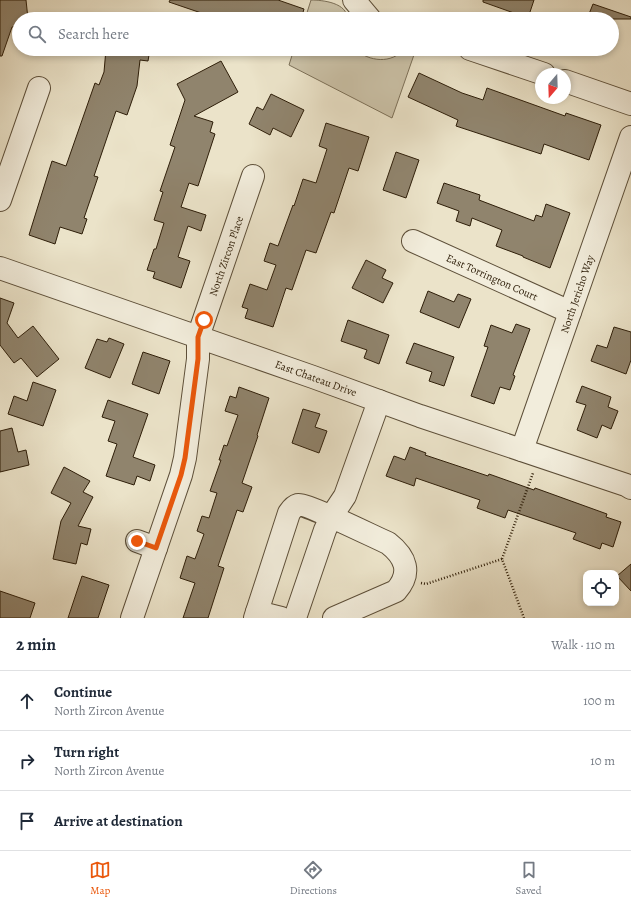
<!DOCTYPE html>
<meta charset="utf-8">
<style>
:root{--surface:#fff;--page:#f6f6f7;--text:#1f2937;--muted:#747a83;--line:#e0e1e3;--accent:#ea580c}
body{margin:0;font-family:Alegreya,serif;background:var(--page);color:var(--text)}
.controls{position:absolute;right:12px;bottom:12px;display:grid;overflow:hidden;border-radius:8px;box-shadow:0 2px 6px #0003}
.controls button{width:36px;height:36px;display:grid;place-items:center;padding:0;border:0;border-bottom:1px solid var(--line);background:var(--surface);color:var(--text);font:20px sans-serif}
.compass{position:absolute;left:535px;top:68px;width:36px;height:36px;border-radius:50%;background:var(--surface);box-shadow:0 2px 6px #0003;rotate:199deg}
.stop{position:absolute;width:12px;height:12px;margin:-9px;border:3px solid #ea580c;border-radius:50%;background:#fff}
.stop.end{background:#ea580c;border-color:#fff;box-shadow:0 1px 4px #0008}
.list{margin:0;padding:0;list-style:none}
h2{display:flex;justify-content:space-between;align-items:center;height:52px;margin:0;padding:0 16px;font-size:17px}
h2 small{font-size:13px;font-weight:400;color:var(--muted)}
.list li{display:grid;grid-template-columns:26px 1fr auto;gap:12px;align-items:center;box-sizing:border-box;height:60px;padding:0 16px;border-top:1px solid var(--line)}
.list b{display:block;font-size:15px;white-space:nowrap}
.list p{margin:0;font-size:13px;white-space:nowrap;color:var(--muted)}
.list em{font-size:13px;font-style:normal;color:var(--muted)}
.icon{flex:none;width:22px;height:22px;fill:none;stroke:currentColor;stroke-width:2;stroke-linecap:round;stroke-linejoin:round}
.map{position:relative;flex:none;width:631px;height:618px;overflow:hidden}
.search{position:absolute;background:var(--surface);box-shadow:0 2px 6px #0003;left:12px;right:12px;top:12px;height:44px;display:flex;align-items:center;gap:10px;box-sizing:border-box;padding:0 14px;border-radius:22px;color:var(--muted);font-size:15px}
.sheet{height:232px;background:var(--surface)}
nav{display:flex;justify-content:space-around;align-items:center;box-sizing:border-box;height:56px;border-top:1px solid var(--line);background:var(--surface);font-size:11px;color:var(--muted)}
nav a{display:grid;justify-items:center;gap:2px}
nav .on{color:var(--accent)}
.map>svg:first-child{display:block}
.green{fill:#cbc2a8;stroke:#7c7058}
.building{fill:#90846d;stroke:#2e1e09}
.lines{fill:none;stroke-linecap:round;stroke-linejoin:round}
.minor-casing{stroke:#5d4f39;stroke-width:24}
.path{stroke:#2e1e09;stroke-width:2.5;stroke-dasharray:1 2;stroke-linecap:butt}
.minor{stroke:#f2eddc;stroke-width:22}
.route{stroke:#ea580c;stroke-width:5}
.labels{text-anchor:middle;stroke-width:3;stroke-linejoin:round;paint-order:stroke}
.street-label{font-size:11px;fill:#2e1e09;stroke:#f2eddc}
</style>
<div class="map">
<svg width="631" height="618" viewBox="0 0 631 618">
<rect width="100%" height="100%" fill="#ebe3c9"/>
<filter id="stains"><feTurbulence type="fractalNoise" baseFrequency=".005" numOctaves="4"/><feColorMatrix values="0 0 0 0 .2 0 0 0 0 .09 0 0 0 0 .02 0 0 0 .5 -.17"/></filter>
<radialGradient id="worn" r=".72"><stop offset=".6" stop-color="#630" stop-opacity="0"/><stop offset="1" stop-color="#630" stop-opacity=".3"/></radialGradient>
<!-- green -->
<g class="green">
<path d="M311,0c12,0 37,3 36,19h-42z"/>
<path d="M294,49h61c14,13 37,15 49,0h12l-24,69 -103,-53z"/>
</g>
<!-- building -->
<g class="building">
<path d="M0,0h26l2,19h-9v7l-7,1 -10,29h-2z"/>
<path d="M170,0h108l26,9 -3,10h-82l-50,-17z"/>
<path d="M483,0h51l-6,18 -45,-16z"/>
<path d="M593,4l38,13v2h-44z"/>
<path d="M106,49h44l-2,12 -8,-1 -3,26 -10,29 -11,-4 -22,65 4,1 -14,41 3,1 -5,15 -22,-7 -5,17 -26,-9 23,-74 14,5 29,-83 4,2 5,-13z"/>
<path d="M221,61l17,31 -44,24 19,6 -3,10 5,2 -17,52 -9,-3 -8,24 25,8 -5,16 -13,-5 -10,31 12,4 -9,27 -28,-10 2,-6 -8,-2 7,-21h2l8,-26 -10,-3 9,-28 -3,-1 15,-44 -5,-2 15,-45 -8,-16z"/>
<path d="M419,73l43,20 21,7 4,-12 78,28 1,-3 35,12 -12,35 -45,-16 -3,10 -85,-28 2,-6 -50,-23z"/>
<path d="M271,94l33,16 -13,27 -18,-9 -3,7 -21,-11 8,-17 6,3z"/>
<path d="M326,123l43,14 -11,34 -9,-3 -15,45 -3,-1 -15,41 -10,-3 -14,40 -6,-2 -13,39 -28,-9 3,-9 -6,-2 8,-23 17,6 9,-25 -12,-4 6,-18 8,3 15,-41 1,1 9,-27 13,4 11,-34 -8,-3z"/>
<path d="M396,152l23,8 -13,38 -23,-8z"/>
<path d="M444,183l36,12 -1,5 55,21 2,-6 6,2 4,-13 24,9 -20,55 -27,-11v-1l-27,-10 6,-16 -30,-12 -2,8 -14,-5 3,-10 -22,-8z"/>
<path d="M366,260l20,10 -4,8 11,5 -10,20 -31,-15z"/>
<path d="M428,291l26,11 4,-8 13,5 -12,29 -39,-16z"/>
<path d="M0,298l14,5 -7,20 11,15 15,-12 26,33 -22,18 -16,-19 -7,5 -14,-18z"/>
<path d="M348,320l41,15 -10,29 -15,-6 3,-8 -26,-9z"/>
<path d="M516,324l14,5 -17,46 2,1 -5,14 -10,-3 -6,17 -23,-8 17,-49 -4,-1 7,-21 21,8z"/>
<path d="M614,327l17,5v28l-5,14 -35,-13 6,-16 10,3z"/>
<path d="M109,338l15,6 -14,34 -25,-10 12,-29 10,3z"/>
<path d="M414,343l40,14 -10,29 -15,-5 3,-9 -26,-9z"/>
<path d="M143,352l27,9 -11,33 -27,-10z"/>
<path d="M33,382l23,8 -13,36 -35,-12 6,-18 13,5z"/>
<path d="M582,386l29,11 -3,10 10,4 -7,18 -9,-4 -5,13 -20,-8 9,-25 -10,-3z"/>
<path d="M239,387l30,11 -12,37 1,1 -16,47 10,4 -9,25 -6,-2 -19,56 6,2 -16,50h-25l12,-35 -15,-5 7,-22 8,3 9,-25 -7,-3 5,-15 7,2 8,-25 -7,-2 11,-31h-2l5,-15 3,1 11,-31 -13,-4 5,-15 6,2z"/>
<path d="M108,400l40,14 -15,43 22,8 -5,16 -13,-5 -3,9 -28,-9 11,-32 -9,-3 7,-20 -13,-4z"/>
<path d="M303,409l17,5 -5,13 12,4 -8,22 -27,-10z"/>
<path d="M12,428l6,24 8,-2 3,15 -29,7v-41z"/>
<path d="M410,447l16,6 -1,2 63,21 1,-2 45,16 1,-2 72,26 -1,3 15,5 -8,25 -11,-4 -2,6 -27,-10 3,-6 -68,-23 -3,8 -28,-10 3,-8 -64,-22 -2,8 -28,-10 8,-20 11,4z"/>
<path d="M64,467l26,14 -7,11 10,5 -15,29 13,3 -4,16 -6,-2 -5,21 -23,-5 8,-38 10,-18 -20,-10z"/>
<path d="M631,564v27l-14,-15z"/>
<path d="M82,576l27,9 -11,33h-30z"/>
<path d="M0,591l35,12 -5,15h-30z"/>
</g>
<g class="lines">
<!-- minor casing -->
<g class="minor-casing">
<g id="minor">
<path d="M354,0l16,19"/>
<path d="M470,49l74,25"/>
<path d="M565,81l66,23"/>
<path d="M0,200l39,-112"/>
<path d="M413,241l157,71"/>
<path d="M0,268l313,109 107,39 206,69 5,3"/>
<path d="M522,450l109,-313"/>
<path d="M137,541l19,7"/>
<path d="M257,612l24,6"/>
<path d="M132,618l49,-143 4,-17 13,-99v-22l55,-161"/>
<path d="M255,618l34,-105c2,-3 5,-7 9,-8 8,-2 78,33 90,38 18,14 24,30 8,48l-62,27"/>
<path d="M295,618l30,-88 6,-13 14,-21 34,-95"/>
</g>
</g>
<!-- path -->
<g class="path">
<path d="M421,583l5,1 76,-25"/>
<path d="M524,618l-22,-59 31,-86"/>
</g>
<!-- minor -->
<use href="#minor" class="minor"/>
</g>
<g class="lines">
<!-- route -->
<path class="route" d="M137,541l19,7 25,-73 4,-17 13,-99v-22l6,-17"/>
</g>
<g class="labels">
<!-- street labels -->
<g class="street-label">
<text transform="translate(226 256) rotate(-71)" y="4">North Zircon Place</text>
<text transform="translate(492 277) rotate(24)" y="4">East Torrington Court</text>
<text transform="translate(577 294) rotate(-71)" y="4">North Jericho Way</text>
<text transform="translate(316 378) rotate(20)" y="4">East Chateau Drive</text>
</g>
</g>
<rect width="100%" height="100%" filter="url(#stains)"/>
<rect width="100%" height="100%" fill="url(#worn)"/>
</svg>
<div class="controls">
<button><svg class="icon" aria-label="locate" viewBox="0 0 24 24"><circle cx="12" cy="12" r="6"/><path d="M12 2v4M12 18v4M2 12h4M18 12h4"/></svg></button>
</div>
<svg class="compass" viewBox="-18 -18 36 36"><path d="M0-13l5 13h-10z" fill="#e53935"/><path d="M0 13l5-13h-10z" fill="#747a83"/></svg>
<div class="stop" style="left:204px;top:320px"></div>
<div class="stop end" style="left:137px;top:541px"></div>
<div class="search"><svg class="icon" aria-label="search" viewBox="0 0 24 24"><circle cx="10" cy="10" r="6"/><path d="M15 15l6 6"/></svg>Search here</div>
</div>
<section class="sheet">
<h2>2 min<small>Walk · 110 m</small></h2>
<ul class="list">
<li><svg class="icon" aria-label="ahead" viewBox="0 0 24 24"><path d="M12 20V5M6 11l6-6 6 6"/></svg><div><b>Continue</b><p>North Zircon Avenue</p></div><em>100 m</em></li>
<li><svg class="icon" aria-label="right" viewBox="0 0 24 24"><path d="M7 20v-9h11M14 6l5 5-5 5"/></svg><div><b>Turn right</b><p>North Zircon Avenue</p></div><em>10 m</em></li>
<li><svg class="icon" aria-label="arrive" viewBox="0 0 24 24"><path d="M6 21V4h12l-3 4 3 4H6"/></svg><div><b>Arrive at destination</b></div></li>
</ul>
</section>
<nav>
<a class="on"><svg class="icon" aria-label="map" viewBox="0 0 24 24"><path d="M3 6l6-2 6 2 6-2v14l-6 2-6-2-6 2zM9 4v14M15 6v14"/></svg>Map</a>
<a><svg class="icon" aria-label="directions" viewBox="0 0 24 24"><path d="M12 3l9 9-9 9-9-9zM9 14v-3h6M13 9l2 2-2 2"/></svg>Directions</a>
<a><svg class="icon" aria-label="saved" viewBox="0 0 24 24"><path d="M7 4h10v16l-5-4-5 4z"/></svg>Saved</a>
</nav>
